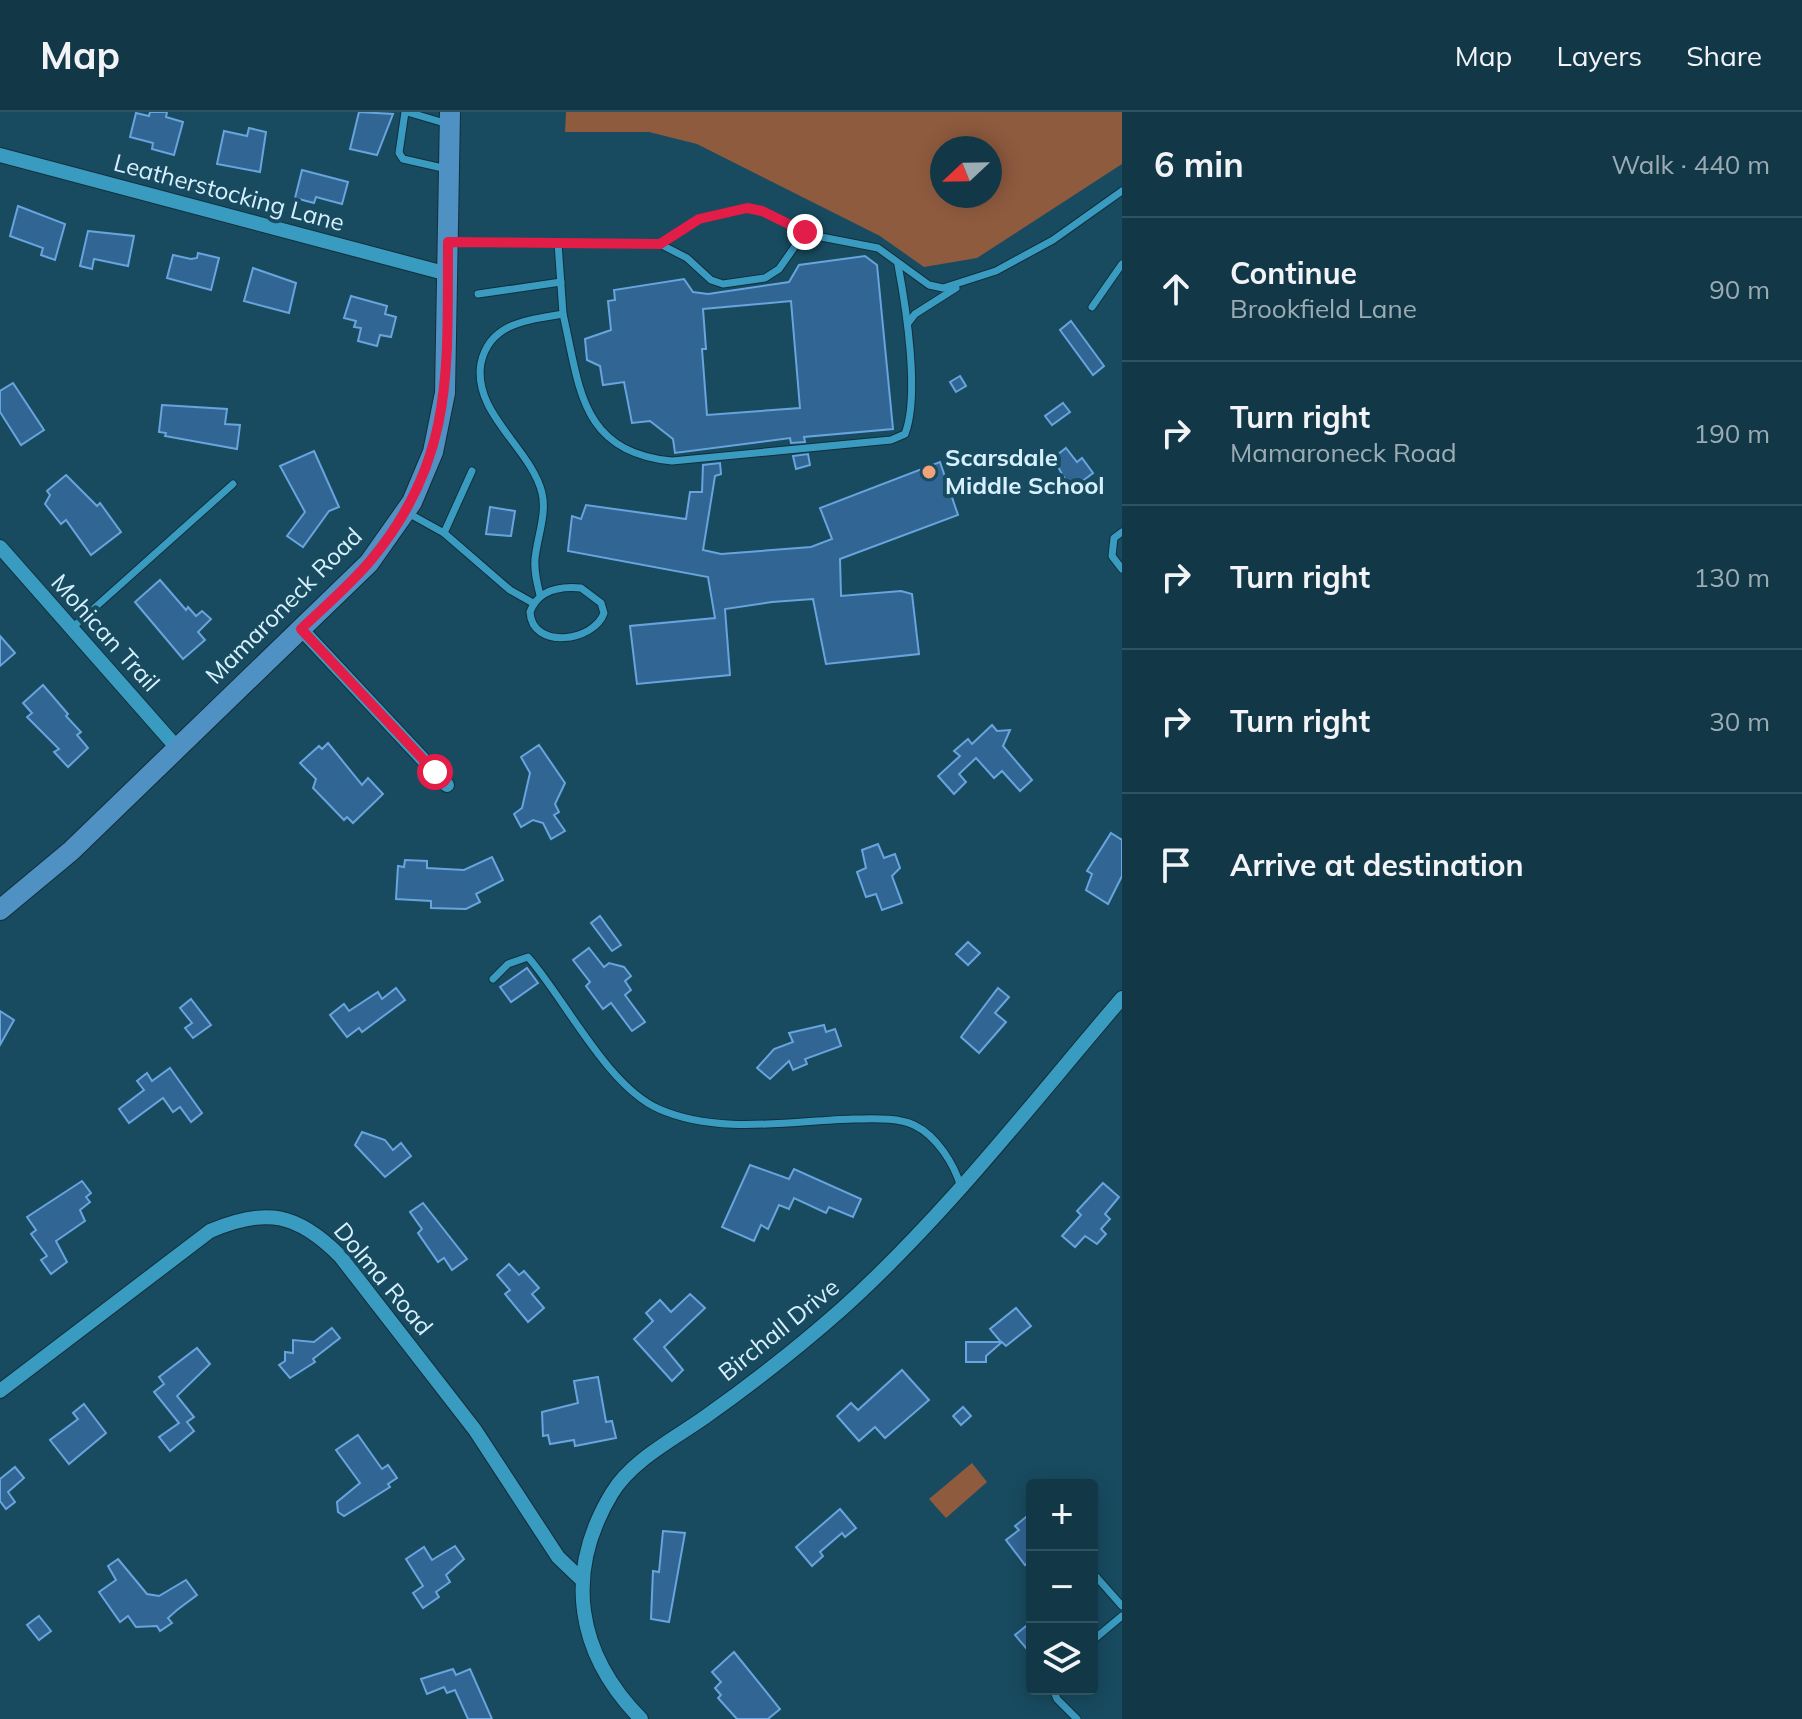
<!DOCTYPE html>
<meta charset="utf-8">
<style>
:root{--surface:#123848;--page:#1b3f4f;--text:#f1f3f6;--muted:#9cacb4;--line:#315260}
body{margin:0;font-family:Mulish,sans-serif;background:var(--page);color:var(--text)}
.controls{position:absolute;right:24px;bottom:24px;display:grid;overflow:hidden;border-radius:8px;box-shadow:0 4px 20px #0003}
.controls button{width:72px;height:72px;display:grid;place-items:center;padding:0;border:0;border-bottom:2px solid var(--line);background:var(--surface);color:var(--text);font:40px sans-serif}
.compass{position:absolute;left:930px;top:24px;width:72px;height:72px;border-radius:50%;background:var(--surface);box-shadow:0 4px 20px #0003;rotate:248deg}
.stop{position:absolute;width:24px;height:24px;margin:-18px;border:6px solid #e11d48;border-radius:50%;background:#fff}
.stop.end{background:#e11d48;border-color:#fff;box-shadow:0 2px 8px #0008}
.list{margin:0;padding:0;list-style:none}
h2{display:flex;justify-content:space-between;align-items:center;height:104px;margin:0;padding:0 32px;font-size:34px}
h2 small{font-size:26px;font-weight:400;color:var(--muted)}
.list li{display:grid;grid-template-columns:52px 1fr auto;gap:24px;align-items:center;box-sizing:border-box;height:144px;padding:0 32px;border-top:2px solid var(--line)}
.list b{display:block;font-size:30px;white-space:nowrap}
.list p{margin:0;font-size:26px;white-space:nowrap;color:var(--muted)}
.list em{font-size:26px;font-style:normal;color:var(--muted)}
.icon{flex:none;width:44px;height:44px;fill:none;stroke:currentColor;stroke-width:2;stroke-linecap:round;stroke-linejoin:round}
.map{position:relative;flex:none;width:1122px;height:1607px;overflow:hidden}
header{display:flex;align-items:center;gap:48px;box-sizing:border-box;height:112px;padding:0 40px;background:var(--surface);border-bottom:2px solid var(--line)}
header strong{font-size:38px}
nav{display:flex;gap:44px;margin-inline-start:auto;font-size:28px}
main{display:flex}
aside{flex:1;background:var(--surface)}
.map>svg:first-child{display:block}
.green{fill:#8f5b3f;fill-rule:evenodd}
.building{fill:#316594;stroke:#68a4dd;stroke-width:2;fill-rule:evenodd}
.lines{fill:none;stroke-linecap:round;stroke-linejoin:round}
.lane-casing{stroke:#112f3c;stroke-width:9}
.street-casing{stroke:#112f3c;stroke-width:16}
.secondary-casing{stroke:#112f3c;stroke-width:22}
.lane{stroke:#3a9bc1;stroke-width:7}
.street{stroke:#3a9bc1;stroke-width:14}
.secondary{stroke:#5091c4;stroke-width:20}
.route{stroke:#e11d48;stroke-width:10}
.poi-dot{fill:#f0a279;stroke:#184b60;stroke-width:3}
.labels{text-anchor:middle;stroke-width:8;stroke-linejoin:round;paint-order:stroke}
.street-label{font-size:24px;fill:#d7f0fd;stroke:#184b60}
.poi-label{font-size:24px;font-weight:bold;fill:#d7f0fd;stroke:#184b60;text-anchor:start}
</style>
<header>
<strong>Map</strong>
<nav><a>Map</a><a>Layers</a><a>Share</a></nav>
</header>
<main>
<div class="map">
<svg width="1122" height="1607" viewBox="0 0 1122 1607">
<rect width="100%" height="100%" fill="#184b60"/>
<!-- green -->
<g class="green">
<path d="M566,0h556v52l-145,94 -53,9 -44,-31 -183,-92 -48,-12h-84zM990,36v48h-48v-48z"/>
<path d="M972,1351l15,19 -41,36 -17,-19z"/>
</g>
<!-- building -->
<g class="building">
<path d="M150,0h17l-1,5 17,5 -9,33 -22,-6 1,-6 -23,-6 6,-24 13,3z"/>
<path d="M359,0l34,2 -16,41 -27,-6z"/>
<path d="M249,16l17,4 -6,40 -43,-8 7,-33 23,5z"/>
<path d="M302,58l46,12 -6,22 -26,-7 -2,6 -19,-5z"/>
<path d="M18,94l47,18 -10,36 -14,-5 2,-7 -33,-12z"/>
<path d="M88,119l46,5 -6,30 -34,-7 -2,10 -12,-3z"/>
<path d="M198,141l21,5 -8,32 -44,-12 6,-23 18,4 6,-1z"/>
<path d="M865,144l12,9 16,164 -89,8 1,5 -14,1 -1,-5 -115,15 -2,-14 -23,-18 -18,2 -8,-41 -21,3 -3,-19 -13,-6 -2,-21 26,-9 -3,-29 7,-1 -1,-10 70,-11 9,13 15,2 81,-12 10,-17zM791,189l9,107 -93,7 -5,-66h4l-3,-40z"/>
<path d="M253,156l43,15 -7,30 -45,-12z"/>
<path d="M351,184l36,10 -2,8 11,3 -5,20 -11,-2 -3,11 -19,-5 3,-13 -7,-1 2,-6 -12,-3z"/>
<path d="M1071,209l33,45 -11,9 -33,-45z"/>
<path d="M960,264l6,10 -10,6 -6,-10z"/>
<path d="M13,271l31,47 -23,15 -21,-33v-21z"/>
<path d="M1063,291l7,9 -18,13 -7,-9z"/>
<path d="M162,293l65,4 -2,15 15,1 -3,24 -72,-13 1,-3 -7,-1z"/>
<path d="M1066,336l11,14 5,-4 11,15 -22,17 -18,-32z"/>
<path d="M314,339l25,56 -10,4 -26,36 -16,-11 18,-24 -25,-46z"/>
<path d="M808,342l2,11 -14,4 -3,-13z"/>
<path d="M940,350l18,53 -118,44 1,37 60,-5 11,3 7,60 -93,10 -13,-65 -41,3 -47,7 5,66 -93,9 -7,-58 85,-8 -7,-41 -140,-26 4,-35 9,3 5,-14 100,14 4,-27h12l1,-27 17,-2 1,11 -6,2 -12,74 18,4 90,-7 21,-8 -12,-31z"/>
<path d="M66,363l31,31 3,-3 21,29 -30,23 -25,-35 -5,4 -16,-20 5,-9 -3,-4z"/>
<path d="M490,395l25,4 -4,25 -25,-2z"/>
<path d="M160,468l26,30 2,-3 8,9 6,-5 9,8 -13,13 7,8 -22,19 -48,-57z"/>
<path d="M0,524l15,17 -15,13z"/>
<path d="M43,573l25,29 -2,2 15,16 -4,3 11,13 -20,19 -14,-15 5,-3 -32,-32 5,-4 -9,-10z"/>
<path d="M992,613l5,6 13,-1 -7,16 29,34 -12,11 -18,-20 -8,7 -18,-20 -17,16 7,8 -12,12 -16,-18 22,-20 -6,-5 14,-12 4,5z"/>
<path d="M328,631l34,42 6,-7 15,16 -30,29 -6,-6 -3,3 -31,-32 3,-9 -16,-16 19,-17 3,3z"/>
<path d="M539,633l26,38 -10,21 4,8 -5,3 11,16 -14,8 -8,-16 -10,-3 -12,7 -7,-13 8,-6 8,-35 -9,-16z"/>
<path d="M1111,721l11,7v36l-14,28 -22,-14 6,-16 -5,-3z"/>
<path d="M878,732l6,14 11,-4 5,14 -8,8 10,27 -20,7 -6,-16 -10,3 -9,-25 9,-4 -4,-18z"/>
<path d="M492,745l11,23 -27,14 4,8 -14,7 -35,-1v-7l-35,-2 2,-33 6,1 1,-7 22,1v7l37,2z"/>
<path d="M600,804l21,29 -9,6 -21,-28z"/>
<path d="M968,830l12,11 -12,12 -12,-11z"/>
<path d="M589,836l15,19 5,-4 15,4 7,9 -6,5 6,9 -6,5 20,27 -13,9 -21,-28 -8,6 -17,-23 4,-4 -17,-22z"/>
<path d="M527,856l11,15 -27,19 -11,-15z"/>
<path d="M396,876l9,12 -43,32 -3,-4 -12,9 -17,-22 14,-11 5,7 29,-19 4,7z"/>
<path d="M998,876l11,9 -14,16 11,9 -27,31 -18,-16z"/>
<path d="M191,887l20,26 -18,13 -8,-10 7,-5 -12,-15z"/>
<path d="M0,899l14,9 -14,25z"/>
<path d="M824,913l2,7 9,-3 6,17 -36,13 2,5 -14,6 -4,-9 -19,18 -13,-11 17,-19 19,-7 -4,-9z"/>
<path d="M170,956l32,45 -11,9 -11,-15 -7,5 -10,-14 -34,25 -10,-14 25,-19 -7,-9 10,-8 5,8z"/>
<path d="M362,1020l23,8 8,10 8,-7 10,13 -26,21 -30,-32z"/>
<path d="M750,1053l39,14 5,-10 67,30 -8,18 -24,-10 -3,6 -32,-15 -5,11 -10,-4 -11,24 -7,-4 -7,16 -32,-14z"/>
<path d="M82,1069l9,12 -5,4 4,5 -10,8 5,11 -29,20 11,21 -16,12 -10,-14 6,-4 -16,-22 5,-4 -9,-13z"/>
<path d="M1103,1071l16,14 -14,17 5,5 -9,10 5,5 -9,10 -12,-8 -10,11 -13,-11 19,-21 -4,-4z"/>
<path d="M423,1091l44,56 -15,11 -8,-12 -6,4 -20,-29 4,-4 -12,-17z"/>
<path d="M509,1152l10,11 5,-4 15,17 -7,6 12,14 -16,14 -23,-28 5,-4 -13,-15z"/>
<path d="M690,1182l15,14 -41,39 19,23 -11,11 -38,-42 19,-18 -7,-8 14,-13 11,12z"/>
<path d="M1016,1196l15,18 -25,20 -4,-4 -16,14v6h-20v-20h35l-11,-13z"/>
<path d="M332,1216l8,10 -27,21 2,3 -25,16 -11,-13 6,-4v-9l8,1v-13l21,2z"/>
<path d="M197,1236l13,16 -33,32 17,21 -7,5 7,9 -24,20 -11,-14 20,-14 -25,-31 10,-8 -5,-7z"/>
<path d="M902,1258l27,30 -44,38 -10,-11 -16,14 -22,-25 14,-13 7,7z"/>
<path d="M598,1265l8,45 6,-1 4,17 -41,8 -1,-6 -24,4 -2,-9 -5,1 -1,-24 36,-9 -4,-22z"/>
<path d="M84,1292l22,29 -37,31 -19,-24 28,-21 -5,-6z"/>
<path d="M963,1295l8,9 -10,9 -8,-9z"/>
<path d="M358,1323l24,34 6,-4 9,13 -9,6 2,3 -46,29 -6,-4 -1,-10 23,-19 -24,-33z"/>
<path d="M15,1355l9,11 -16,14 7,10 -9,7 -6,-8v-22z"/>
<path d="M840,1397l16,19 -11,9 -3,-4 -22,19 3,4 -11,10 -16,-19z"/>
<path d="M1032,1400v47l-7,6 -19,-25 13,-10 -4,-4z"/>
<path d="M663,1419l22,2 -16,89 -18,-3 2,-48 6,1z"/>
<path d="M455,1434l9,13 -18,16 4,7 -14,10 3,5 -16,11 -10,-15 10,-7 -17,-27 18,-12 8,13z"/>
<path d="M118,1447l29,35 12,2 27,-16 11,15 -20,15 -9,8 4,5 -12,8 -3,-5 -21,1 -8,-11 -8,6 -21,-30 17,-12 -8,-14z"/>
<path d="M39,1504l12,15 -12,9 -12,-15z"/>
<path d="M1032,1509v34l-17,-20z"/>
<path d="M734,1540l46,57 -12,10h-31l-19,-21 3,-3 -6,-7 6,-6 -9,-10z"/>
<path d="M453,1557l3,6 14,-6 22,50h-24l-13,-29 -8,3 -3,-6 -17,7 -6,-15z"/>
</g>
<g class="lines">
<!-- lane casing -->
<g class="lane-casing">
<g id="lane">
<path d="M405,0l-6,41 4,6 44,10"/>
<path d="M407,0l41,12"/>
<path d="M450,130l108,1 5,71c-34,6 -73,8 -82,49 -9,50 50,85 61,130 5,21 -5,45 -7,66 -1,13 2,24 5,36"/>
<path d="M558,131l102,1 39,-25 48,-11 15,3 54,25 62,12 51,37 14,3 53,-17 57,-31 69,-49"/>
<path d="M660,132l27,14 24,22 12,4 42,-6 14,-9 26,-37"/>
<path d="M478,182l83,-12"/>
<path d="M1092,195l30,-43"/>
<path d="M563,202c17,74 17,138 109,147l219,-21 14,-6c15,-39 1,-127 -7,-169"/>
<path d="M908,211l7,-9 41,-26"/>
<path d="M408,401l36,20 66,57 23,13"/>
<path d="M1122,420l-8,6 -2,18 10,13"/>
<path d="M444,421l28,-62"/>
<path d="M581,476l20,15 3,10c-10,29 -72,37 -74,-1 8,-22 29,-26 51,-24z"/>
<path d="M72,516l161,-144"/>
<path d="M493,867l15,-15 20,-7c37,42 79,129 131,152 59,26 131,12 194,10 18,0 44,-2 61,6 23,11 40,39 47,62"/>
<path d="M1092,1460l30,34"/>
<path d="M1092,1529l30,-25"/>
<path d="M1053,1577l4,10 20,20"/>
</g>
</g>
<!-- street casing -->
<g class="street-casing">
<g id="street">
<path d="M0,43l448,119"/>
<path d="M0,435l178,202"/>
<path d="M301,517l146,156"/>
<path d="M0,1279l210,-160c56,-24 87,-18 130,25l135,174 83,127 23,22"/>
<path d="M641,1607c-64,-65 -78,-145 -29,-226 20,-33 62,-54 93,-76 48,-34 94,-70 138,-109 103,-93 189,-205 279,-310"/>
</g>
</g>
<!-- secondary casing -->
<g class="secondary-casing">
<path id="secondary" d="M0,798l71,-59 298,-288 43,-61 21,-50 12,-59 5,-281"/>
</g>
<!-- lane -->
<use href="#lane" class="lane"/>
<!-- street -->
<use href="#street" class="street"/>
<!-- secondary -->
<use href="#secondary" class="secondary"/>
</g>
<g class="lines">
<!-- route -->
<path class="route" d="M435,660l-134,-143c23,-22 49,-44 70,-69 85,-102 76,-194 77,-318l212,2 39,-25 48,-11 15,3 43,21"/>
</g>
<!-- markers -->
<circle class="poi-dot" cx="929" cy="360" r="8"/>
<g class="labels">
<!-- street labels -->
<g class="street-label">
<text transform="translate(229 81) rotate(15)" y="8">Leatherstocking Lane</text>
<text transform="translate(284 494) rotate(-45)" y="8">Mamaroneck Road</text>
<text transform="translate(105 521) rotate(48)" y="8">Mohican Trail</text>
<text transform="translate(383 1167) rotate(50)" y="8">Dolma Road</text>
<text transform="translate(779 1218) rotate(-39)" y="8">Birchall Drive</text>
</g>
<!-- poi labels -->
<g class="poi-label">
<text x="945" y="354">Scarsdale<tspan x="945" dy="28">Middle School</tspan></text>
</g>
</g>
</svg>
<div class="controls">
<button>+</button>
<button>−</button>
<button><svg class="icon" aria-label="layers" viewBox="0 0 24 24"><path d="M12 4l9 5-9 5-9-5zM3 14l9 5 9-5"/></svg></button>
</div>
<svg class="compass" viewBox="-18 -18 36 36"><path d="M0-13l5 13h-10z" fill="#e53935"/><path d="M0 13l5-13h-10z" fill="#9cacb4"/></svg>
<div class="stop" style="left:435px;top:660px"></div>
<div class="stop end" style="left:805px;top:120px"></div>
</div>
<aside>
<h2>6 min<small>Walk · 440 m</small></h2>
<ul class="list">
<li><svg class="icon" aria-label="ahead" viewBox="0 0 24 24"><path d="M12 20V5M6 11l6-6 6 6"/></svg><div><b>Continue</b><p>Brookfield Lane</p></div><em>90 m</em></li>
<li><svg class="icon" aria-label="right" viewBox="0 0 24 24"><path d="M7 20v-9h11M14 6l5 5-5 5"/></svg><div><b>Turn right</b><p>Mamaroneck Road</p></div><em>190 m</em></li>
<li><svg class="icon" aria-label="right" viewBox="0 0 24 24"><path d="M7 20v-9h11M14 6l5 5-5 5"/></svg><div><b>Turn right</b></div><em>130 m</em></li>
<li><svg class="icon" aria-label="right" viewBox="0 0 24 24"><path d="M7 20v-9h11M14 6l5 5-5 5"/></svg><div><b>Turn right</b></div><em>30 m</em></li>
<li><svg class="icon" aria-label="arrive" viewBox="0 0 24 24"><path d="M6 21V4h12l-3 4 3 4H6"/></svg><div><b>Arrive at destination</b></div></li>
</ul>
</aside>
</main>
